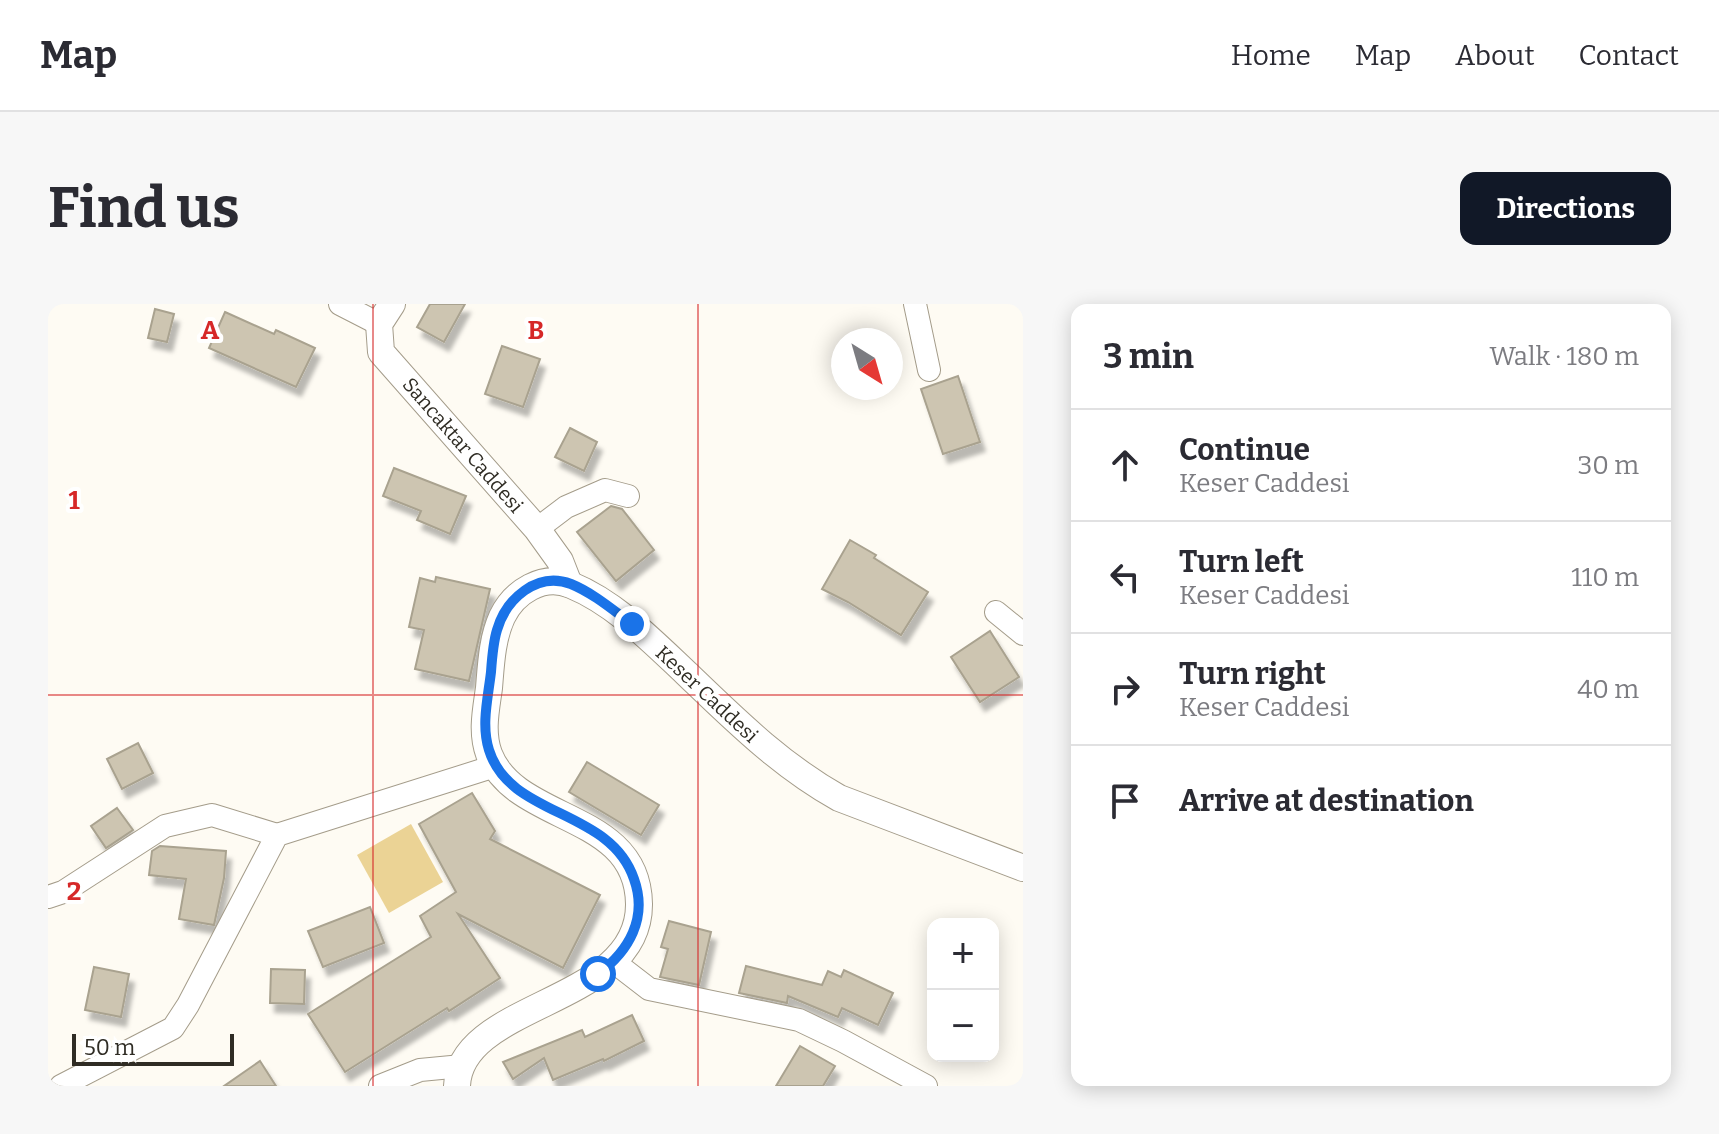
<!DOCTYPE html>
<meta charset="utf-8">
<style>
:root{--surface:#fff;--page:#f7f7f7;--text:#2b2b33;--muted:#7c7c81;--line:#e1e1e2;--accent:#111827}
body{margin:0;font-family:Bitter,serif;background:var(--page);color:var(--text)}
.controls{position:absolute;right:24px;bottom:24px;display:grid;overflow:hidden;border-radius:16px;box-shadow:0 4px 20px #0003}
.controls button{width:72px;height:72px;display:grid;place-items:center;padding:0;border:0;border-bottom:2px solid var(--line);background:var(--surface);color:var(--text);font:40px sans-serif}
.compass{position:absolute;left:783px;top:24px;width:72px;height:72px;border-radius:50%;background:var(--surface);box-shadow:0 4px 20px #0003;rotate:143deg}
.scale{position:absolute;left:24px;bottom:20px;width:162px;box-sizing:border-box;padding-left:8px;border:4px solid #2f2c24;border-top:0;font-size:22px;line-height:28px;white-space:nowrap;color:#2f2c24;-webkit-text-stroke:6px #fff;paint-order:stroke}
.stop{position:absolute;width:24px;height:24px;margin:-18px;border:6px solid #1a73e8;border-radius:50%;background:#fff}
.stop.end{background:#1a73e8;border-color:#fff;box-shadow:0 2px 8px #0008}
.list{margin:0;padding:0;list-style:none}
h2{display:flex;justify-content:space-between;align-items:center;height:104px;margin:0;padding:0 32px;font-size:34px}
h2 small{font-size:26px;font-weight:400;color:var(--muted)}
.list li{display:grid;grid-template-columns:52px 1fr auto;gap:24px;align-items:center;box-sizing:border-box;height:112px;padding:0 32px;border-top:2px solid var(--line)}
.list b{display:block;font-size:30px;white-space:nowrap}
.list p{margin:0;font-size:26px;white-space:nowrap;color:var(--muted)}
.list em{font-size:26px;font-style:normal;color:var(--muted)}
.icon{flex:none;width:44px;height:44px;fill:none;stroke:currentColor;stroke-width:2;stroke-linecap:round;stroke-linejoin:round}
.map{position:relative;flex:none;width:975px;height:782px;overflow:hidden;border-radius:16px}
header{display:flex;align-items:center;gap:48px;box-sizing:border-box;height:112px;padding:0 40px;background:var(--surface);border-bottom:2px solid var(--line)}
header strong{font-size:38px}
nav{display:flex;gap:44px;margin-inline-start:auto;font-size:28px}
.intro{display:flex;align-items:center;justify-content:space-between;box-sizing:border-box;height:192px;padding:0 48px}
h1{margin:0;font-size:56px}
.button{padding:20px 36px;border-radius:16px;background:var(--accent);color:#fff;font-size:28px;font-weight:700}
main{display:flex;gap:48px;padding:0 48px}
aside{flex:1;background:var(--surface);border-radius:16px;box-shadow:0 4px 20px #0003}
.map>svg:first-child{display:block}
.green{fill:#ebd395}
.building{fill:#cdc5b1;stroke:#a9a28f;stroke-width:2;filter:url(#shadow)}
.lines{fill:none;stroke-linecap:round;stroke-linejoin:round}
.minor-casing{stroke:#a49c8a;stroke-width:24}
.tertiary-casing{stroke:#a49c8a;stroke-width:28}
.minor{stroke:#fff;stroke-width:22}
.tertiary{stroke:#fff;stroke-width:26}
.route{stroke:#1a73e8;stroke-width:10}
.grid{fill:none;stroke:#d62828;stroke-width:2;stroke-opacity:0.55}
.labels{text-anchor:middle;stroke-width:8;stroke-linejoin:round;paint-order:stroke}
.street-label{font-size:20px;fill:#2f2c24;stroke:#fff}
.grid-label{font-size:26px;text-anchor:middle;font-weight:bold;fill:#d62828;stroke:#fff;stroke-width:8;stroke-linejoin:round;paint-order:stroke}
</style>
<header>
<strong>Map</strong>
<nav><a>Home</a><a>Map</a><a>About</a><a>Contact</a></nav>
</header>
<div class="intro"><h1>Find us</h1><a class="button">Directions</a></div>
<main>
<div class="map">
<svg width="975" height="782" viewBox="0 0 975 782">
<defs>
<filter id="shadow"><feDropShadow dx="5" dy="9" stdDeviation="2" flood-color="#0004"/></filter>
</defs>
<rect width="100%" height="100%" fill="#fefbf3"/>
<!-- green -->
<path class="green" d="M363,520l32,58 -54,31 -32,-58z"/>
<!-- building -->
<g class="building">
<path d="M382,0h35l-21,38 -27,-15z"/>
<path d="M107,5l19,5 -7,28 -19,-4z"/>
<path d="M177,8l49,22 2,-4 39,18 -19,39 -87,-39z"/>
<path d="M454,42l38,13 -17,48 -38,-13z"/>
<path d="M910,72l22,66 -37,12 -22,-65z"/>
<path d="M522,124l27,14 -13,29 -29,-14z"/>
<path d="M346,164l72,28 -16,38 -33,-14 4,-9 -38,-15z"/>
<path d="M563,202l11,3 32,41 -38,31 -39,-49z"/>
<path d="M802,236l26,15 -2,3 54,34 -27,43 -53,-33 -26,-13z"/>
<path d="M388,273l54,12 -21,92 -54,-12 9,-39 -15,-3 11,-49 15,4z"/>
<path d="M942,327l29,46 -39,25 -29,-45z"/>
<path d="M90,439l15,30 -31,16 -15,-30z"/>
<path d="M539,458l72,43 -18,30 -72,-43z"/>
<path d="M424,489l23,38 -5,8 110,56 -37,73 -105,-54 42,64 -51,33 -2,-3 -102,64 -37,-58 123,-77 -11,-21 36,-24 -37,-68z"/>
<path d="M69,504l16,22 -27,18 -15,-22z"/>
<path d="M112,542l66,5 -2,27 -10,47 -35,-6 7,-40 -37,-4 3,-24z"/>
<path d="M322,603l14,36 -61,24 -15,-36z"/>
<path d="M621,617l42,11 -12,53 -39,-8 8,-28 -7,-2z"/>
<path d="M698,662l76,19 6,-14 13,6 3,-7 49,23 -15,32 -36,-17 -4,9 -50,-21 -1,7 -48,-10z"/>
<path d="M46,663l35,7 -8,43 -36,-7z"/>
<path d="M223,665l34,1 -1,34 -34,-1z"/>
<path d="M584,711l12,26 -40,20 -1,-2 -50,21 -9,-22 -31,21 -10,-17 79,-32 3,7z"/>
<path d="M752,742l35,20 -12,20h-47z"/>
<path d="M212,757l16,25h-52z"/>
</g>
<g class="lines">
<!-- minor casing -->
<g class="minor-casing">
<g id="minor">
<path d="M292,0l39,20"/>
<path d="M867,0l14,66"/>
<path d="M489,225l29,-22 39,-17 23,6"/>
<path d="M948,308l27,22"/>
<path d="M0,593l15,-5 102,-66 47,-11 65,20"/>
<path d="M566,658l35,27 150,31 44,21 83,45"/>
<path d="M13,782l112,-58 15,-23 89,-170 218,-69"/>
<path d="M332,782l40,-16 42,-4"/>
</g>
</g>
<!-- tertiary casing -->
<g class="tertiary-casing">
<g id="tertiary">
<path d="M344,0l-13,20 2,28 156,177 23,32 9,23"/>
<path d="M409,782c3,-85 183,-81 182,-182 -1,-93 -123,-80 -150,-150 -8,-22 -3,-44 0,-66 2,-24 3,-49 13,-71 12,-25 41,-44 69,-32 44,18 81,56 115,88 48,46 94,92 153,125l184,70"/>
</g>
</g>
<!-- minor -->
<use href="#minor" class="minor"/>
<!-- tertiary -->
<use href="#tertiary" class="tertiary"/>
</g>
<g class="lines">
<!-- route -->
<path class="route" d="M550,670c31,-23 50,-56 36,-95 -24,-71 -124,-61 -145,-129 -8,-25 -1,-52 2,-78 1,-14 2,-29 6,-42 9,-31 40,-59 74,-46 22,9 42,26 61,40"/>
</g>
<!-- grid -->
<path class="grid" d="M325,0v782M650,0v782M0,391h975"/>
<g class="labels">
<!-- street labels -->
<g class="street-label">
<text transform="translate(415 141) rotate(49)" y="7">Sancaktar Caddesi</text>
<text transform="translate(659 390) rotate(43)" y="7">Keser Caddesi</text>
</g>
</g>
<g class="grid-label">
<text x="162" y="35">A</text>
<text x="488" y="35">B</text>
<text x="26" y="205">1</text>
<text x="26" y="596">2</text>
</g>
</svg>
<div class="controls">
<button>+</button>
<button>−</button>
</div>
<svg class="compass" viewBox="-18 -18 36 36"><path d="M0-13l5 13h-10z" fill="#e53935"/><path d="M0 13l5-13h-10z" fill="#7c7c81"/></svg>
<div class="scale">50 m</div>
<div class="stop" style="left:550px;top:670px"></div>
<div class="stop end" style="left:584px;top:320px"></div>
</div>
<aside>
<h2>3 min<small>Walk · 180 m</small></h2>
<ul class="list">
<li><svg class="icon" aria-label="ahead" viewBox="0 0 24 24"><path d="M12 20V5M6 11l6-6 6 6"/></svg><div><b>Continue</b><p>Keser Caddesi</p></div><em>30 m</em></li>
<li><svg class="icon" aria-label="left" viewBox="0 0 24 24"><path d="M17 20v-9H6M10 6l-5 5 5 5"/></svg><div><b>Turn left</b><p>Keser Caddesi</p></div><em>110 m</em></li>
<li><svg class="icon" aria-label="right" viewBox="0 0 24 24"><path d="M7 20v-9h11M14 6l5 5-5 5"/></svg><div><b>Turn right</b><p>Keser Caddesi</p></div><em>40 m</em></li>
<li><svg class="icon" aria-label="arrive" viewBox="0 0 24 24"><path d="M6 21V4h12l-3 4 3 4H6"/></svg><div><b>Arrive at destination</b></div></li>
</ul>
</aside>
</main>
